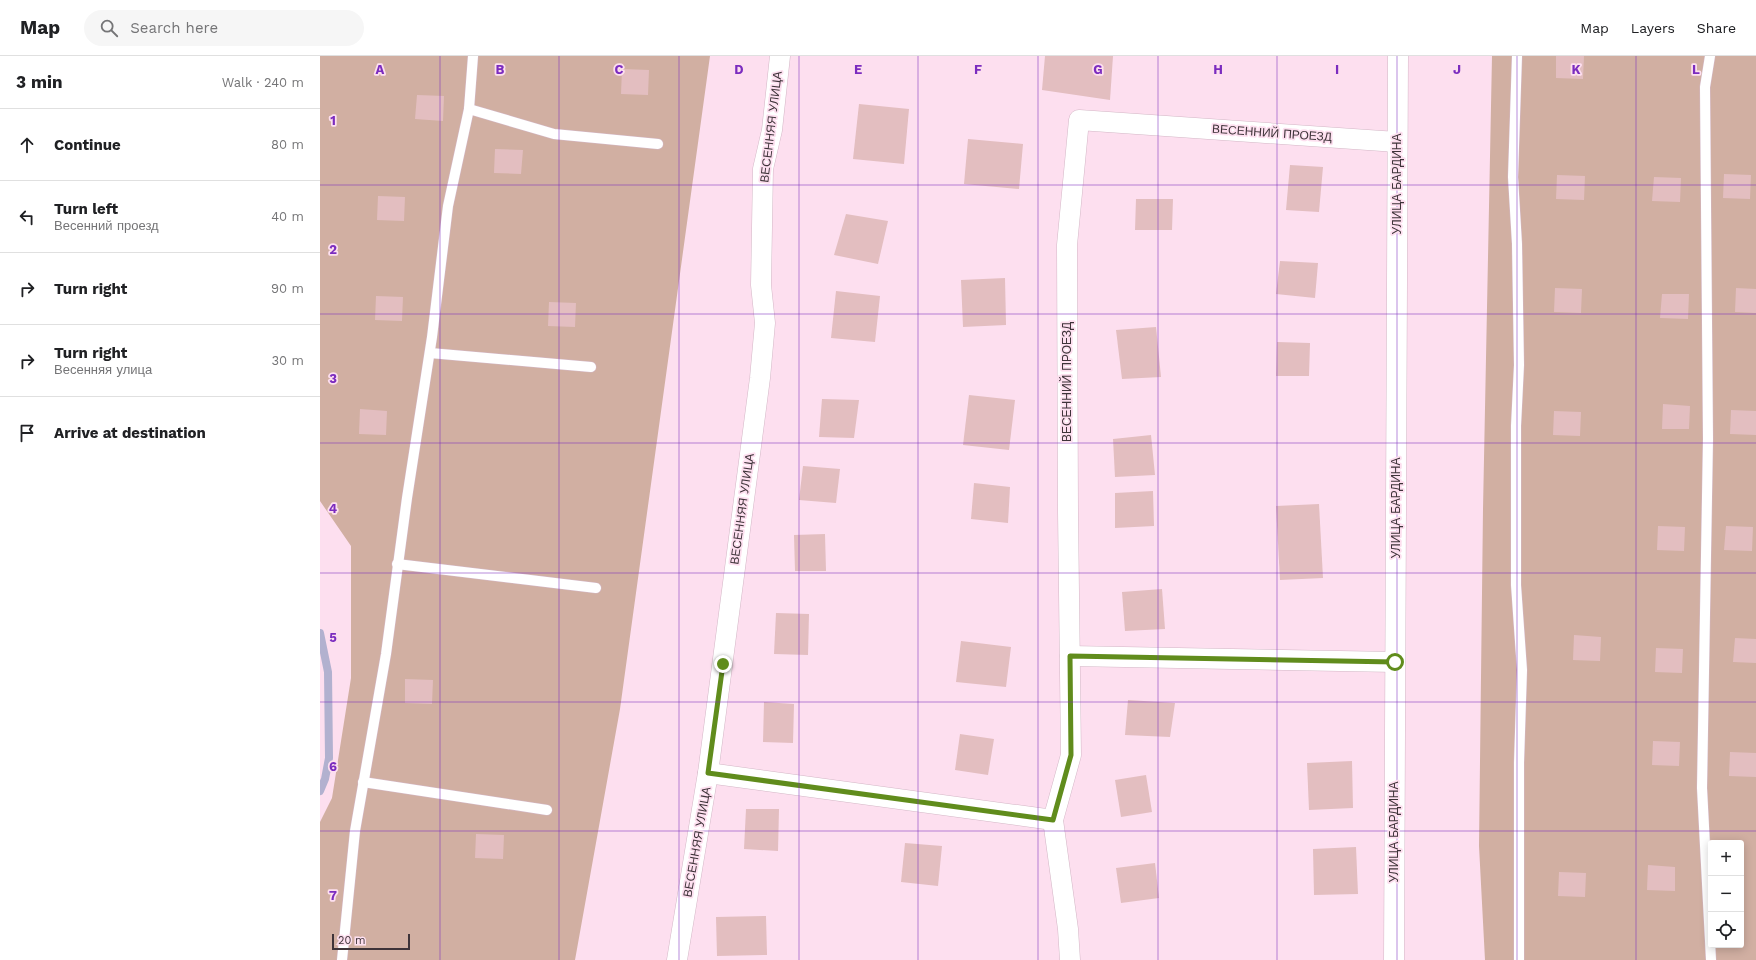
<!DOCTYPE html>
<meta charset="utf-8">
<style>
:root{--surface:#fff;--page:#f6f6f6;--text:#202124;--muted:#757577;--line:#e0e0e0}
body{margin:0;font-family:"Work Sans",sans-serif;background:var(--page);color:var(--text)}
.controls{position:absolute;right:12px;bottom:12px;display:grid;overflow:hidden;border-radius:4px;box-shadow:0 2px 10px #0003}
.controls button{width:36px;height:36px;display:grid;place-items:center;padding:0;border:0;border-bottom:1px solid var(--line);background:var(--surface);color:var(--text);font:20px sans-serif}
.scale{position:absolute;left:12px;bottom:10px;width:78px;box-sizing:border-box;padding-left:4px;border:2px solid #3e3339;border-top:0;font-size:11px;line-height:14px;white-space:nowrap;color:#3e3339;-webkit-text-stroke:3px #fddfef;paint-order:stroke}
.stop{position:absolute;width:12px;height:12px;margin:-9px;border:3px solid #608c1c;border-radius:50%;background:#fff}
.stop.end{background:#608c1c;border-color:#fff;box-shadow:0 1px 4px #0008}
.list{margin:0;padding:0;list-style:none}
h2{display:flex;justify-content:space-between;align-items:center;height:52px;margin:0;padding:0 16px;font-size:17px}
h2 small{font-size:13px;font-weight:400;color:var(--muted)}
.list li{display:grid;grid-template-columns:26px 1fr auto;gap:12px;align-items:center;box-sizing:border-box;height:72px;padding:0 16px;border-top:1px solid var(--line)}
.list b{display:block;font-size:15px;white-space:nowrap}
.list p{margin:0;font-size:13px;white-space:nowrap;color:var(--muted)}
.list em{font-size:13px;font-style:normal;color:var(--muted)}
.icon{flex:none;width:22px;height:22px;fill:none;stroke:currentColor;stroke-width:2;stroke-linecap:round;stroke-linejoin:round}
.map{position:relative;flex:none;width:1436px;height:904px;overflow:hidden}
header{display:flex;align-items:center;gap:24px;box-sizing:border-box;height:56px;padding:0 20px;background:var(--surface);border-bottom:1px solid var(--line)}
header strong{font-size:19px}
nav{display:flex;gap:22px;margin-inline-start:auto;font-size:14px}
.search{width:280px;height:36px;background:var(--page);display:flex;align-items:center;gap:10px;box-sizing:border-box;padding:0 14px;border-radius:22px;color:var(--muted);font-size:15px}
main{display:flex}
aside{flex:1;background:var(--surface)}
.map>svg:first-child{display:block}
.green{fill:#d1afa2;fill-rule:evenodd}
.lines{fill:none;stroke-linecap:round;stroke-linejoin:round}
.stream{stroke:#b2b1cf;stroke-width:8}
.building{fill:#e3bec0}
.service-casing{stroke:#d3b7c6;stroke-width:11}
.minor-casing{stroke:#d3b7c6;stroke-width:21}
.service{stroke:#fff;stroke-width:10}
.minor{stroke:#fff;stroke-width:20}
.route{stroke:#608c1c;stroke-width:5}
.grid{fill:none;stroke:#7b2cbf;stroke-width:1;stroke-opacity:0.55}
.labels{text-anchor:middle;stroke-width:3.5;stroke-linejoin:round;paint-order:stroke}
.street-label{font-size:12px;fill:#3e3339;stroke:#fddfef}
.grid-label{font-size:13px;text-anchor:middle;font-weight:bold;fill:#7b2cbf;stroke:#fddfef;stroke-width:3.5;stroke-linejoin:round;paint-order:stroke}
</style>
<header>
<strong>Map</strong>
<div class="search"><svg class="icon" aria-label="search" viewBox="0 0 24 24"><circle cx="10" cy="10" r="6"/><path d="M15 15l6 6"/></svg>Search here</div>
<nav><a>Map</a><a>Layers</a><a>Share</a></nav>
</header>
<main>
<aside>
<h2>3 min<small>Walk · 240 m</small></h2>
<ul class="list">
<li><svg class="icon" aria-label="ahead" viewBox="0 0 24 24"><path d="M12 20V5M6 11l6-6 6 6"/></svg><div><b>Continue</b></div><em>80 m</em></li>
<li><svg class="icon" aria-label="left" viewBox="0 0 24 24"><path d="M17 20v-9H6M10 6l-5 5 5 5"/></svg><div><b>Turn left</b><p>Весенний проезд</p></div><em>40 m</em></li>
<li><svg class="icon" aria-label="right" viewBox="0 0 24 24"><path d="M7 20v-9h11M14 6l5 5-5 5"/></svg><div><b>Turn right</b></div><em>90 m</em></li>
<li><svg class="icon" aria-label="right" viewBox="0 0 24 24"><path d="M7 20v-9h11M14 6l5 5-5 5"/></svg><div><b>Turn right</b><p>Весенняя улица</p></div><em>30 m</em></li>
<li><svg class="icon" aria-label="arrive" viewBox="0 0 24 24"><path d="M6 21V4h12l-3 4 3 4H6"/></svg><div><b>Arrive at destination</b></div></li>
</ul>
</aside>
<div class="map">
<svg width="1436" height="904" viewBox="0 0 1436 904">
<rect width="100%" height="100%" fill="#fddfef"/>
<!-- green -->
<g class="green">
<path d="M0,0h390l-90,653 -45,251h-255v-138l12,-24 19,-120v-132l-31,-45z"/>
<path d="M1172,0h264v904h-271l-6,-114 4,-337zM1391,787h30v102h-30z"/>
</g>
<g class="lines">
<!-- stream -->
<path class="stream" d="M0,577l8,39 1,86 -4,21 -5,12"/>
</g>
<!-- building -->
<g class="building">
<path d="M725,0h68l-3,44 -68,-10z"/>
<path d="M1236,0h28l-1,23 -27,-1z"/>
<path d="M302,13l27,1 -1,25 -27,-1z"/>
<path d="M97,39l27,1 -1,25 -28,-2z"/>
<path d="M539,48l50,5 -5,55 -51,-5z"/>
<path d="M648,83l55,5 -4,45 -55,-5z"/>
<path d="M175,93l28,1 -2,24 -27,-1z"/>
<path d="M970,109l33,2 -4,45 -33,-2z"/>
<path d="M1404,118l27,1 -1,24 -27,-1z"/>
<path d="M1237,119l28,1 -1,24 -28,-1z"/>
<path d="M1334,121l27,1 -1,24 -28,-1z"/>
<path d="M58,140l27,1 -1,24 -27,-1z"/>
<path d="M816,143h37l-1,31h-37z"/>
<path d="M526,158l42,7 -10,43 -44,-9z"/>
<path d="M960,205l38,2 -3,35 -39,-4z"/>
<path d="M685,222l1,47 -43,2 -2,-47z"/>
<path d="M1235,232l27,1 -1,24 -27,-1z"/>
<path d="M1416,232l20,1v24l-21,-1z"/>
<path d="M516,235l44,5 -5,46 -44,-4z"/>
<path d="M1342,238h27l-1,25 -28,-1z"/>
<path d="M56,240l27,1 -1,24 -27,-1z"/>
<path d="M229,246l27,1 -1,24 -27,-1z"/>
<path d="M836,271l5,50 -39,2 -6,-49z"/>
<path d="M957,286l33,1 -1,33h-33z"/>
<path d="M649,339l46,5 -6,50 -46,-5z"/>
<path d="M502,343l37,1 -5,38 -35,-1z"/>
<path d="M1343,348l27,2 -1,23h-27z"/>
<path d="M40,353l27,2 -1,24 -27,-1z"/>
<path d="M1411,354l25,1v24l-26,-1z"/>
<path d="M1234,355l27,1 -1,24 -27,-1z"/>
<path d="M831,379l4,40 -40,2 -2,-38z"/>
<path d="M483,410l37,3 -4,34 -37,-3z"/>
<path d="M654,427l36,4 -2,36 -37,-4z"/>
<path d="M833,435l1,35 -39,2v-35z"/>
<path d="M999,448l4,74 -43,2 -4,-74z"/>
<path d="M1338,470l27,1 -1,24 -27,-1z"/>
<path d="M1406,470l27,1 -1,24 -28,-1z"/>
<path d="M505,478l1,37h-31l-1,-36z"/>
<path d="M842,533l3,40 -40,2 -3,-39z"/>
<path d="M456,557l33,1 -1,41 -34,-1z"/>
<path d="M1254,579l27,2 -1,24 -27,-1z"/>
<path d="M1415,582l21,1v24l-23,-1z"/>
<path d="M641,585l50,6 -5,40 -50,-5z"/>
<path d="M1336,592l27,1 -1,24 -27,-1z"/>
<path d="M85,623l28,1 -1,24 -27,-1z"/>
<path d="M808,644l47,3 -5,34 -45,-2z"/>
<path d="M444,646l30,2 -1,39 -30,-1z"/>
<path d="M640,678l34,5 -6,36 -33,-5z"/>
<path d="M1333,685l27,1 -1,24 -27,-1z"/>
<path d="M1410,696l26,1v24l-27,-1z"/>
<path d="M1032,705l1,47 -44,2 -2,-47z"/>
<path d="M826,719l6,37 -31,5 -6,-37z"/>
<path d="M426,753h33l-1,42 -34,-2z"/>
<path d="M156,778l28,1 -1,24 -28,-1z"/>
<path d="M585,787l37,3 -4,40 -37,-4z"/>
<path d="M1036,791l2,47 -44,1 -1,-46z"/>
<path d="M835,807l4,35 -38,5 -5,-35z"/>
<path d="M1328,809l27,2v24l-28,-1z"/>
<path d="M1239,816l27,1 -1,24 -27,-1z"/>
<path d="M446,860l1,39 -50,1 -1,-39z"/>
</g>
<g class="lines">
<!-- service casing -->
<g class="service-casing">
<g id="service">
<path d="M1197,0l-4,121 4,67 2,121 -3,61v159l6,85 -3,93v197"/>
<path d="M1390,0l-5,31 3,352 -6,349 9,172"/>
<path d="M149,53l85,25 104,10"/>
<path d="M110,297l161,14"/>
<path d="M77,508l199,24"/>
<path d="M43,726l184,28"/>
<path d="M22,904l13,-129 31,-177 21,-156 25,-161 16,-131 21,-97 4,-53"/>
</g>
</g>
<!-- minor casing -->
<g class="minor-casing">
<g id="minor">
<path d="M750,600l325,6"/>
<path d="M388,717l345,47"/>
<path d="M357,904l31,-187 52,-395 5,-55 -4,-38 2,-116 9,-39 8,-74"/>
<path d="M750,904l-2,-31 -15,-109 18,-65 -3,-243 -1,-267 12,-125 318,22"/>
<path d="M1074,904l4,-904"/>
</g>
</g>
<!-- service -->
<use href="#service" class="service"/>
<!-- minor -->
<use href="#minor" class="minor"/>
</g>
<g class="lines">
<!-- route -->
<path class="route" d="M403,608l-15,109 345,47 18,-65 -1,-99 325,6"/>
</g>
<!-- grid -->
<path class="grid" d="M120,0v904M239,0v904M359,0v904M479,0v904M598,0v904M718,0v904M838,0v904M957,0v904M1077,0v904M1197,0v904M1316,0v904M0,129h1436M0,258h1436M0,387h1436M0,517h1436M0,646h1436M0,775h1436"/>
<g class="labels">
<!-- street labels -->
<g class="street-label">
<text transform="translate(451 71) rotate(-83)" y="4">ВЕСЕННЯЯ УЛИЦА</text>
<text transform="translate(952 77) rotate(4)" y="4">ВЕСЕННИЙ ПРОЕЗД</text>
<text transform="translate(1077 128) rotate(-90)" y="4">УЛИЦА БАРДИНА</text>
<text transform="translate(747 326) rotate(-90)" y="4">ВЕСЕННИЙ ПРОЕЗД</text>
<text transform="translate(1076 452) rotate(-90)" y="4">УЛИЦА БАРДИНА</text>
<text transform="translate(422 453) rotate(-82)" y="4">ВЕСЕННЯЯ УЛИЦА</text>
<text transform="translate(1074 776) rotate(-90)" y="4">УЛИЦА БАРДИНА</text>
<text transform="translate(377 786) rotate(-80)" y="4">ВЕСЕННЯЯ УЛИЦА</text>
</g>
</g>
<g class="grid-label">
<text x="60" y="18">A</text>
<text x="180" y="18">B</text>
<text x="299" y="18">C</text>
<text x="419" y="18">D</text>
<text x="538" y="18">E</text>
<text x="658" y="18">F</text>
<text x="778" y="18">G</text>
<text x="898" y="18">H</text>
<text x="1017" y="18">I</text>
<text x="1137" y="18">J</text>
<text x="1256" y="18">K</text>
<text x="1376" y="18">L</text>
<text x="13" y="69">1</text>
<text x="13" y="198">2</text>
<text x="13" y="327">3</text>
<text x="13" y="457">4</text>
<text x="13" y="586">5</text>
<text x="13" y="715">6</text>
<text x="13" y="844">7</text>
</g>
</svg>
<div class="controls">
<button>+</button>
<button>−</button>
<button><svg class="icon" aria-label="locate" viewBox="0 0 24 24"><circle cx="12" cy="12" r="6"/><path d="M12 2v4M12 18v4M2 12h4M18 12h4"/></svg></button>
</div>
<div class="scale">20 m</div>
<div class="stop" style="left:1075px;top:606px"></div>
<div class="stop end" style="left:403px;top:608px"></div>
</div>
</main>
